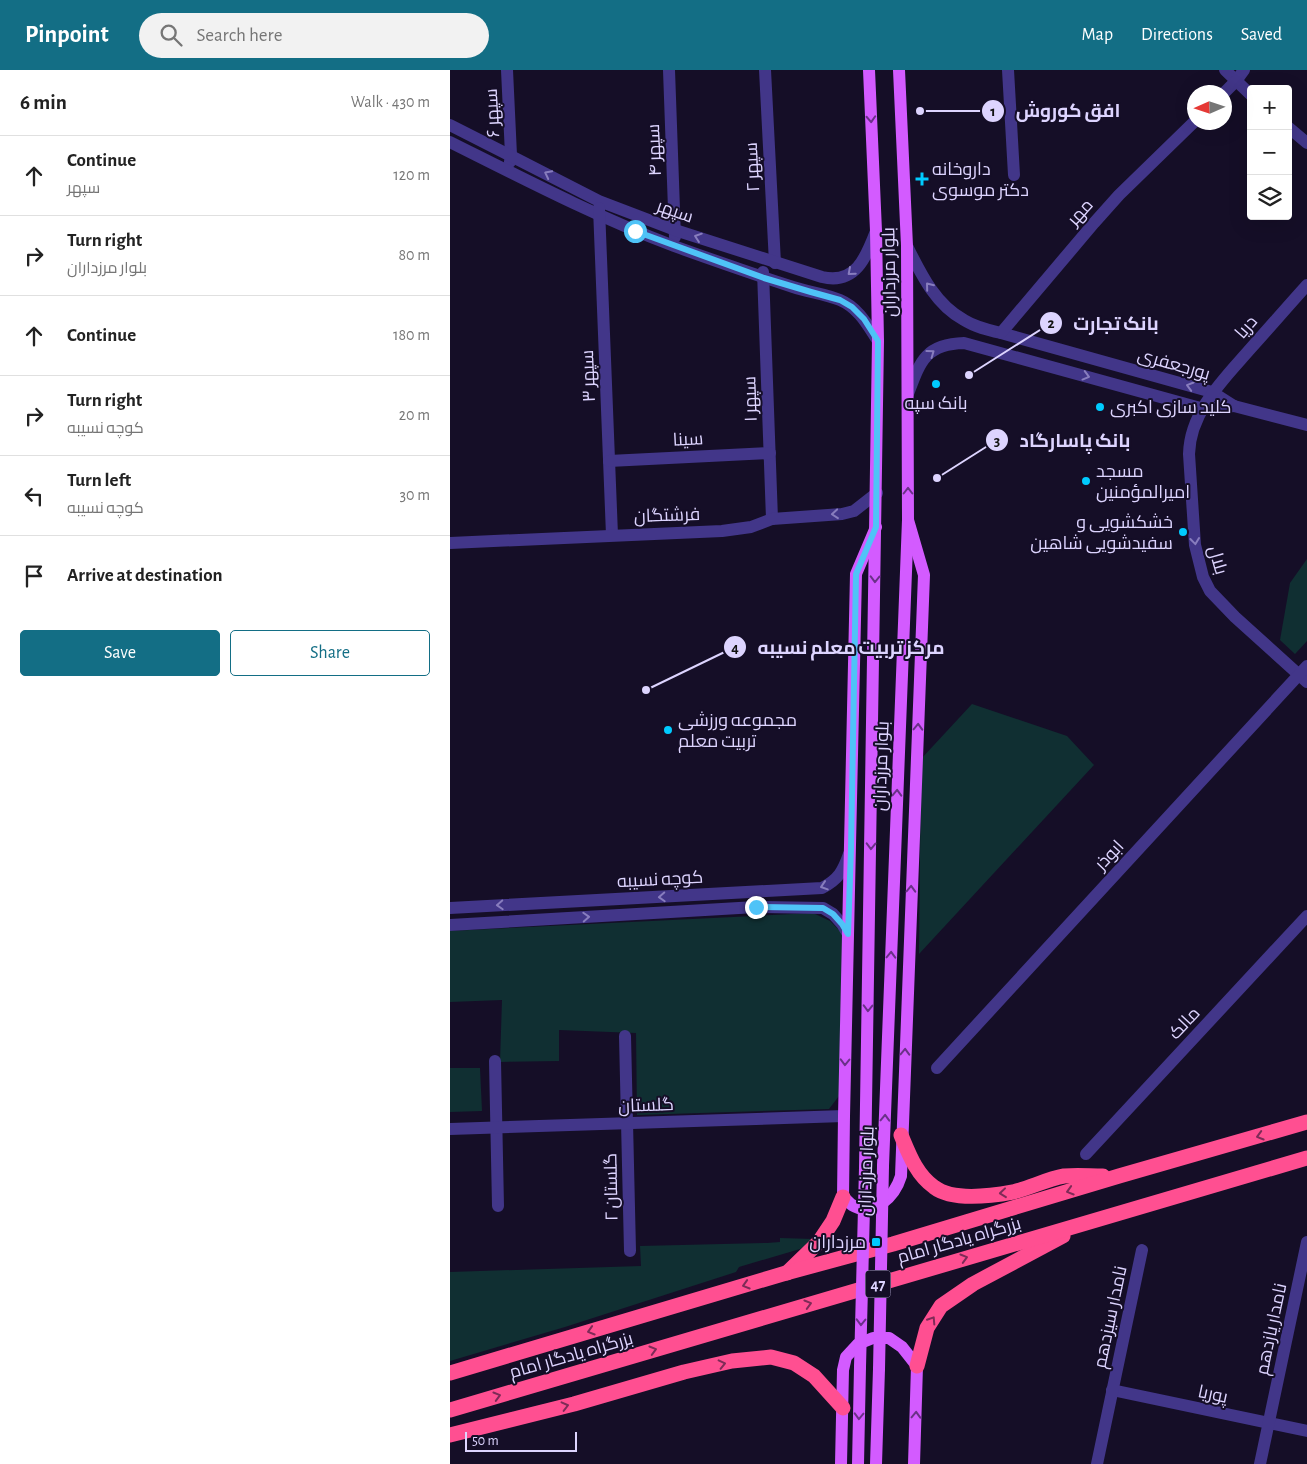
<!DOCTYPE html>
<meta charset="utf-8">
<style>
:root{--surface:#fff;--page:#f2f2f2;--text:#222;--muted:#767676;--line:#e0e0e0;--accent:#136e85}
body{margin:0;font-family:"Alegreya Sans",Cairo,sans-serif;background:var(--page);color:var(--text)}
.controls{position:absolute;right:15px;top:15px;display:grid;overflow:hidden;border-radius:5px;box-shadow:0 5px 20px #0002}
.controls button{width:45px;height:45px;display:grid;place-items:center;padding:0;border:0;border-bottom:1px solid var(--line);background:var(--surface);color:var(--text);font:25px sans-serif}
.compass{position:absolute;left:737px;top:15px;width:45px;height:45px;border-radius:50%;background:var(--surface);box-shadow:0 5px 20px #0002;rotate:267deg}
.scale{position:absolute;left:15px;bottom:12px;width:112px;box-sizing:border-box;padding-left:5px;border:2px solid #ddd4ff;border-top:0;font-size:14px;line-height:18px;white-space:nowrap;color:#ddd4ff;-webkit-text-stroke:4px #150e27;paint-order:stroke}
.stop{position:absolute;width:15px;height:15px;margin:-11px;border:4px solid #4fc3f7;border-radius:50%;background:#fff}
.stop.end{background:#4fc3f7;border-color:#fff;box-shadow:0 1px 5px #0008}
.list{margin:0;padding:0;list-style:none}
h2{display:flex;justify-content:space-between;align-items:center;height:65px;margin:0;padding:0 20px;font-size:21px}
h2 small{font-size:16px;font-weight:400;color:var(--muted)}
.list li{display:grid;grid-template-columns:32px 1fr auto;gap:15px;align-items:center;box-sizing:border-box;height:80px;padding:0 20px;border-top:1px solid var(--line)}
.list b{display:block;font-size:19px;white-space:nowrap}
.list p{margin:0;font-size:16px;white-space:nowrap;color:var(--muted)}
.list em{font-size:16px;font-style:normal;color:var(--muted)}
.actions{display:flex;gap:10px;padding:15px 20px}
.actions a{flex:1;padding:11px 0;border:1px solid var(--accent);border-radius:5px;text-align:center;font-size:18px;color:var(--accent)}
.actions .main{background:var(--accent);color:#fff}
.icon{flex:none;width:28px;height:28px;fill:none;stroke:currentColor;stroke-width:2;stroke-linecap:round;stroke-linejoin:round}
.map{position:relative;flex:none;width:857px;height:1394px;overflow:hidden}
header{display:flex;align-items:center;gap:30px;box-sizing:border-box;height:70px;padding:0 25px;background:var(--accent);color:#fff}
header strong{font-size:24px}
nav{display:flex;gap:28px;margin-inline-start:auto;font-size:18px}
.search{width:350px;height:45px;background:var(--page);display:flex;align-items:center;gap:12px;box-sizing:border-box;padding:0 18px;border-radius:28px;color:var(--muted);font-size:19px}
main{display:flex}
aside{flex:1;background:var(--surface)}
.map>svg:first-child{display:block}
.green{fill:#102f32}
.lines{fill:none;stroke-linecap:round;stroke-linejoin:round}
.minor{stroke:#423689;stroke-width:12}
.major{stroke:#d35bff;stroke-width:12}
.highway{stroke:#ff4f91;stroke-width:15}
.major-bridge{stroke:#d35bff;stroke-width:12}
.oneway{stroke:#6a3188}
.oneway2{stroke:#887dbe}
.oneway3{stroke:#7e2b57}
.route{stroke:#4fc3f7;stroke-width:6}
.poi-dot{fill:#00cbff;stroke:#150e27;stroke-width:2}
.labels{text-anchor:middle;stroke-width:4;stroke-linejoin:round;paint-order:stroke}
.shield{fill:#150e27;stroke:#a199be;stroke-width:1}
.shield-label{font-size:16px;font-weight:bold;fill:#ddd4ff}
.street-label{font-size:18px;fill:#ddd4ff;stroke:#150e27}
.poi-label{font-size:18px;fill:#ddd4ff;stroke:#150e27;text-anchor:start}
.leader{fill:none;stroke:#ddd4ff;stroke-width:2}
.callout-dot{fill:#ddd4ff;stroke:#150e27;stroke-width:2}
.mark-label{font-size:15px;text-anchor:middle;font-weight:bold;fill:#111}
.callout-label{font-size:19px;text-anchor:middle;font-weight:bold;fill:#ddd4ff;stroke:#150e27;stroke-width:4;stroke-linejoin:round;paint-order:stroke}
</style>
<header>
<strong>Pinpoint</strong>
<div class="search"><svg class="icon" aria-label="search" viewBox="0 0 24 24"><circle cx="10" cy="10" r="6"/><path d="M15 15l6 6"/></svg>Search here</div>
<nav><a>Map</a><a>Directions</a><a>Saved</a></nav>
</header>
<main>
<aside>
<h2>6 min<small>Walk · 430 m</small></h2>
<ul class="list">
<li><svg class="icon" aria-label="ahead" viewBox="0 0 24 24"><path d="M12 20V5M6 11l6-6 6 6"/></svg><div><b>Continue</b><p>سپهر</p></div><em>120 m</em></li>
<li><svg class="icon" aria-label="right" viewBox="0 0 24 24"><path d="M7 20v-9h11M14 6l5 5-5 5"/></svg><div><b>Turn right</b><p>بلوار مرزداران</p></div><em>80 m</em></li>
<li><svg class="icon" aria-label="ahead" viewBox="0 0 24 24"><path d="M12 20V5M6 11l6-6 6 6"/></svg><div><b>Continue</b></div><em>180 m</em></li>
<li><svg class="icon" aria-label="right" viewBox="0 0 24 24"><path d="M7 20v-9h11M14 6l5 5-5 5"/></svg><div><b>Turn right</b><p>کوچه نسیبه</p></div><em>20 m</em></li>
<li><svg class="icon" aria-label="left" viewBox="0 0 24 24"><path d="M17 20v-9H6M10 6l-5 5 5 5"/></svg><div><b>Turn left</b><p>کوچه نسیبه</p></div><em>30 m</em></li>
<li><svg class="icon" aria-label="arrive" viewBox="0 0 24 24"><path d="M6 21V4h12l-3 4 3 4H6"/></svg><div><b>Arrive at destination</b></div></li>
</ul>
<div class="actions"><a class="main">Save</a><a>Share</a></div>
</aside>
<div class="map">
<svg width="857" height="1394" viewBox="0 0 857 1394">
<rect width="100%" height="100%" fill="#150e27"/>
<!-- green -->
<g class="green">
<path d="M857,489v82l-12,13 -15,-14 10,-57z"/>
<path d="M522,634l95,32 27,29 -175,189 2,-195z"/>
<path d="M363,843l17,8 13,13 -4,162 -10,13 -192,6 -1,-82 -77,-3v31l-59,1 2,-62 -52,2v-71z"/>
<path d="M0,998h30l2,43 -32,1z"/>
<path d="M330,1168l33,1 -6,6 -7,4 -61,18 -3,5 -171,55 -115,34v-89l191,-6 -1,-20 127,-3 13,-1z"/>
</g>
<g class="lines">
<!-- minor -->
<g class="minor">
<path d="M57,0l4,85 -1,7"/>
<path d="M219,0l6,167"/>
<path d="M315,0l10,193"/>
<path d="M558,0l6,105"/>
<path d="M775,0l26,25"/>
<path d="M774,23l12,-12 8,-11"/>
<path d="M0,55l149,76 76,29 147,47c34,8 44,-20 54,-46"/>
<path d="M838,57l19,16"/>
<path d="M0,72c74,37 147,75 224,104 39,14 79,28 119,41 15,5 33,7 47,13 19,8 28,26 38,41"/>
<path d="M149,138l13,327"/>
<path d="M457,176c14,28 28,58 57,74 11,7 24,10 37,13l211,59 22,14 73,19"/>
<path d="M313,202l9,247"/>
<path d="M857,215c-19,21 -37,42 -56,63 -27,31 -61,63 -62,106l6,91 8,32 7,14 25,26 72,65"/>
<path d="M551,263l93,-110 25,-28 75,-73"/>
<path d="M458,324c12,-32 17,-50 56,-51l240,66 30,-3"/>
<path d="M159,391l161,-8"/>
<path d="M0,473l272,-12 29,-4 21,-8 70,-5 12,-3 23,-18"/>
<path d="M0,838l372,-20c17,-9 21,-17 27,-34"/>
<path d="M0,855l306,-18 67,1 10,6 9,10 6,10"/>
<path d="M175,966l5,215"/>
<path d="M45,991l3,145"/>
<path d="M487,998l370,-402"/>
<path d="M0,1059l394,-13"/>
<path d="M636,1084l221,-238"/>
<path d="M662,1320l195,41"/>
<path d="M647,1394l45,-214"/>
<path d="M810,1394l47,-222"/>
</g>
<!-- major -->
<g class="major">
<path d="M426,457l-20,47 -12,542 -1,81c3,2 6,6 9,8 22,13 43,-9 49,-29l23,-601 -16,-55"/>
<path d="M433,1096l25,-646 -1,-274 -8,-176"/>
<path d="M415,1098l13,-827 -2,-110 -7,-161"/>
<path d="M391,1394l2,-94 3,-13 12,-13 15,-6h16l13,9 15,19 -3,98"/>
<path d="M408,1394l2,-97"/>
<path d="M426,1394l3,-95"/>
</g>
<!-- highway -->
<g class="highway">
<path d="M451,1065c8,19 15,39 33,52 18,14 57,9 79,5 17,-4 34,-13 51,-16 13,-1 26,0 39,0"/>
<path d="M337,1203l32,-31 14,-21 10,-24"/>
<path d="M467,1296l10,-38 14,-22 32,-22 90,-48"/>
<path d="M0,1303l336,-100 107,-29 226,-68 188,-54"/>
<path d="M0,1340l857,-252"/>
<path d="M0,1365l124,-31 110,-32 48,-11 39,-4 23,6 20,13 29,32"/>
</g>
<!-- major-bridge -->
<g class="major-bridge">
<path d="M410,1297l5,-199"/>
<path d="M429,1299l4,-203"/>
</g>
</g>
<!-- one-way arrows -->
<defs><path id="oneway-chevron" d="M-2-3.5L2.5 0L-2 3.5" fill="none" stroke-width="1.6" stroke-linecap="round" stroke-linejoin="round" transform="scale(1.25)"/></defs>
<g class="oneway">
<use href="#oneway-chevron" transform="translate(421 49) rotate(87)"/>
<use href="#oneway-chevron" transform="translate(458 421) rotate(-90)"/>
<use href="#oneway-chevron" transform="translate(425 509) rotate(91)"/>
<use href="#oneway-chevron" transform="translate(468 657) rotate(-88)"/>
<use href="#oneway-chevron" transform="translate(447 723) rotate(-88)"/>
<use href="#oneway-chevron" transform="translate(421 776) rotate(91)"/>
<use href="#oneway-chevron" transform="translate(461 819) rotate(-88)"/>
<use href="#oneway-chevron" transform="translate(441 885) rotate(-88)"/>
<use href="#oneway-chevron" transform="translate(418 938) rotate(91)"/>
<use href="#oneway-chevron" transform="translate(455 982) rotate(-88)"/>
<use href="#oneway-chevron" transform="translate(395 992) rotate(91)"/>
<use href="#oneway-chevron" transform="translate(435 1048) rotate(-88)"/>
<use href="#oneway-chevron" transform="translate(411 1252) rotate(91)"/>
<use href="#oneway-chevron" transform="translate(466 1345) rotate(-88)"/>
<use href="#oneway-chevron" transform="translate(409 1346) rotate(92)"/>
</g>
<g class="oneway2">
<use href="#oneway-chevron" transform="translate(98 104) rotate(-153)"/>
<use href="#oneway-chevron" transform="translate(248 167) rotate(-161)"/>
<use href="#oneway-chevron" transform="translate(401 202) rotate(139)"/>
<use href="#oneway-chevron" transform="translate(479 216) rotate(-129)"/>
<use href="#oneway-chevron" transform="translate(481 283) rotate(-36)"/>
<use href="#oneway-chevron" transform="translate(636 306) rotate(15)"/>
<use href="#oneway-chevron" transform="translate(740 316) rotate(-164)"/>
<use href="#oneway-chevron" transform="translate(385 444) rotate(175)"/>
<use href="#oneway-chevron" transform="translate(745 471) rotate(83)"/>
<use href="#oneway-chevron" transform="translate(374 816) rotate(162)"/>
<use href="#oneway-chevron" transform="translate(212 827) rotate(177)"/>
<use href="#oneway-chevron" transform="translate(50 835) rotate(177)"/>
<use href="#oneway-chevron" transform="translate(136 847) rotate(-3)"/>
</g>
<g class="oneway3">
<use href="#oneway-chevron" transform="translate(810 1066) rotate(164)"/>
<use href="#oneway-chevron" transform="translate(620 1121) rotate(163)"/>
<use href="#oneway-chevron" transform="translate(553 1123) rotate(174)"/>
<use href="#oneway-chevron" transform="translate(514 1188) rotate(-16)"/>
<use href="#oneway-chevron" transform="translate(296 1215) rotate(163)"/>
<use href="#oneway-chevron" transform="translate(358 1234) rotate(-16)"/>
<use href="#oneway-chevron" transform="translate(482 1250) rotate(-57)"/>
<use href="#oneway-chevron" transform="translate(141 1261) rotate(163)"/>
<use href="#oneway-chevron" transform="translate(203 1280) rotate(-16)"/>
<use href="#oneway-chevron" transform="translate(272 1294) rotate(-13)"/>
<use href="#oneway-chevron" transform="translate(47 1326) rotate(-16)"/>
<use href="#oneway-chevron" transform="translate(115 1336) rotate(-14)"/>
</g>
<g class="lines">
<!-- route -->
<path class="route" d="M185,161l129,47 47,14 29,8 12,7 12,12 14,22 -2,186 -20,47 -5,275 -3,85 -6,-10 -9,-10 -10,-6 -67,-1"/>
</g>
<!-- markers -->
<g class="poi-dot">
<path d="M469.5 101.5h5v5h5v5h-5v5h-5v-5h-5v-5h5z"/>
<circle cx="486" cy="314" r="5"/>
<circle cx="650" cy="337" r="5"/>
<circle cx="636" cy="411" r="5"/>
<circle cx="733" cy="462" r="5"/>
<circle cx="218" cy="660" r="5"/>
<rect x="421" y="1167" width="10" height="10" rx="2.5"/>
</g>
<g class="labels">
<!-- shield labels -->
<rect class="shield" x="415.5" y="1200.5" width="25" height="27" rx="4"/>
<g class="shield-label">
<text x="428" y="1220">47</text>
</g>
<!-- street labels -->
<g class="street-label">
<text transform="translate(42 43) rotate(-93)" y="6">سپهر ۶</text>
<text transform="translate(204 80) rotate(-92)" y="6">سپهر ۴</text>
<text transform="translate(302 97) rotate(-93)" y="6">سپهر ۲</text>
<text transform="translate(225 141) rotate(19)" y="6">سپهر</text>
<text transform="translate(630 142) rotate(-48)" y="6">مهر</text>
<text transform="translate(439 202) rotate(-91)" y="6">بلوار مرزداران</text>
<text transform="translate(796 257) rotate(-49)" y="6">دریا</text>
<text transform="translate(724 294) rotate(16)" y="6">پورجعفری</text>
<text transform="translate(138 306) rotate(-92)" y="6">سپهر ۳</text>
<text transform="translate(300 329) rotate(-92)" y="6">سپهر ۱</text>
<text transform="translate(238 369) rotate(-3)" y="6">سینا</text>
<text transform="translate(217 445) rotate(-2)" y="6">فرشتگان</text>
<text transform="translate(768 490) rotate(74)" y="6">بلال</text>
<text transform="translate(431 696) rotate(-88)" y="6">بلوار مرزداران</text>
<text transform="translate(659 785) rotate(-47)" y="6">ابوذر</text>
<text transform="translate(210 809) rotate(-3)" y="6">کوچه نسیبه</text>
<text transform="translate(734 953) rotate(-47)" y="6">مالک</text>
<text transform="translate(196 1035) rotate(-2)" y="6">گلستان</text>
<text transform="translate(416 1101) rotate(-88)" y="6">بلوار مرزداران</text>
<text transform="translate(161 1117) rotate(-91)" y="6">گلستان ۲</text>
<text transform="translate(509 1170) rotate(-16)" y="6">بزرگراه یادگار امام</text>
<text transform="translate(660 1247) rotate(-78)" y="6">نامدار سیزدهم</text>
<text transform="translate(821 1259) rotate(-78)" y="6">نامدار یازدهم</text>
<text transform="translate(121 1285) rotate(-16)" y="6">بزرگراه یادگار امام</text>
<text transform="translate(763 1324) rotate(12)" y="6">پوریا</text>
</g>
<!-- poi labels -->
<g class="poi-label">
<text x="482" y="105">داروخانه<tspan x="482" dy="21">دکتر موسوی</tspan></text>
<text x="486" y="339" text-anchor="middle">بانک سپه</text>
<text x="660" y="343">کلید سازی اکبری</text>
<text x="646" y="407">مسجد<tspan x="646" dy="21">امیرالمؤمنین</tspan></text>
<text x="723" y="458" text-anchor="end">خشکشویی و<tspan x="723" dy="21">سفیدشویی شاهین</tspan></text>
<text x="228" y="656">مجموعه ورزشی<tspan x="228" dy="21">تربیت معلم</tspan></text>
<text x="416" y="1178" text-anchor="end">مرزداران</text>
</g>
</g>
<!-- callouts -->
<path class="leader" d="M470 41L543 41M519 305L601 253M487 408L547 370M196 620L285 577"/>
<g class="callout-dot">
<circle cx="470" cy="41" r="5"/>
<circle cx="519" cy="305" r="5"/>
<circle cx="487" cy="408" r="5"/>
<circle cx="196" cy="620" r="5"/>
<circle cx="543" cy="41" r="12"/>
<circle cx="601" cy="253" r="12"/>
<circle cx="547" cy="370" r="12"/>
<circle cx="285" cy="577" r="12"/>
</g>
<g class="mark-label">
<text x="543" y="46">1</text>
<text x="601" y="258">2</text>
<text x="547" y="376">3</text>
<text x="285" y="583">4</text>
</g>
<g class="callout-label">
<text x="618" y="47">افق کوروش</text>
<text x="666" y="260">بانک تجارت</text>
<text x="625" y="377">بانک پاسارگاد</text>
<text x="401" y="584">مرکز تربیت معلم نسیبه</text>
</g>
</svg>
<div class="controls">
<button>+</button>
<button>−</button>
<button><svg class="icon" aria-label="layers" viewBox="0 0 24 24"><path d="M12 4l9 5-9 5-9-5zM3 14l9 5 9-5"/></svg></button>
</div>
<svg class="compass" viewBox="-18 -18 36 36"><path d="M0-13l5 13h-10z" fill="#e53935"/><path d="M0 13l5-13h-10z" fill="#767676"/></svg>
<div class="scale">50 m</div>
<div class="stop" style="left:185px;top:161px"></div>
<div class="stop end" style="left:306px;top:837px"></div>
</div>
</main>
